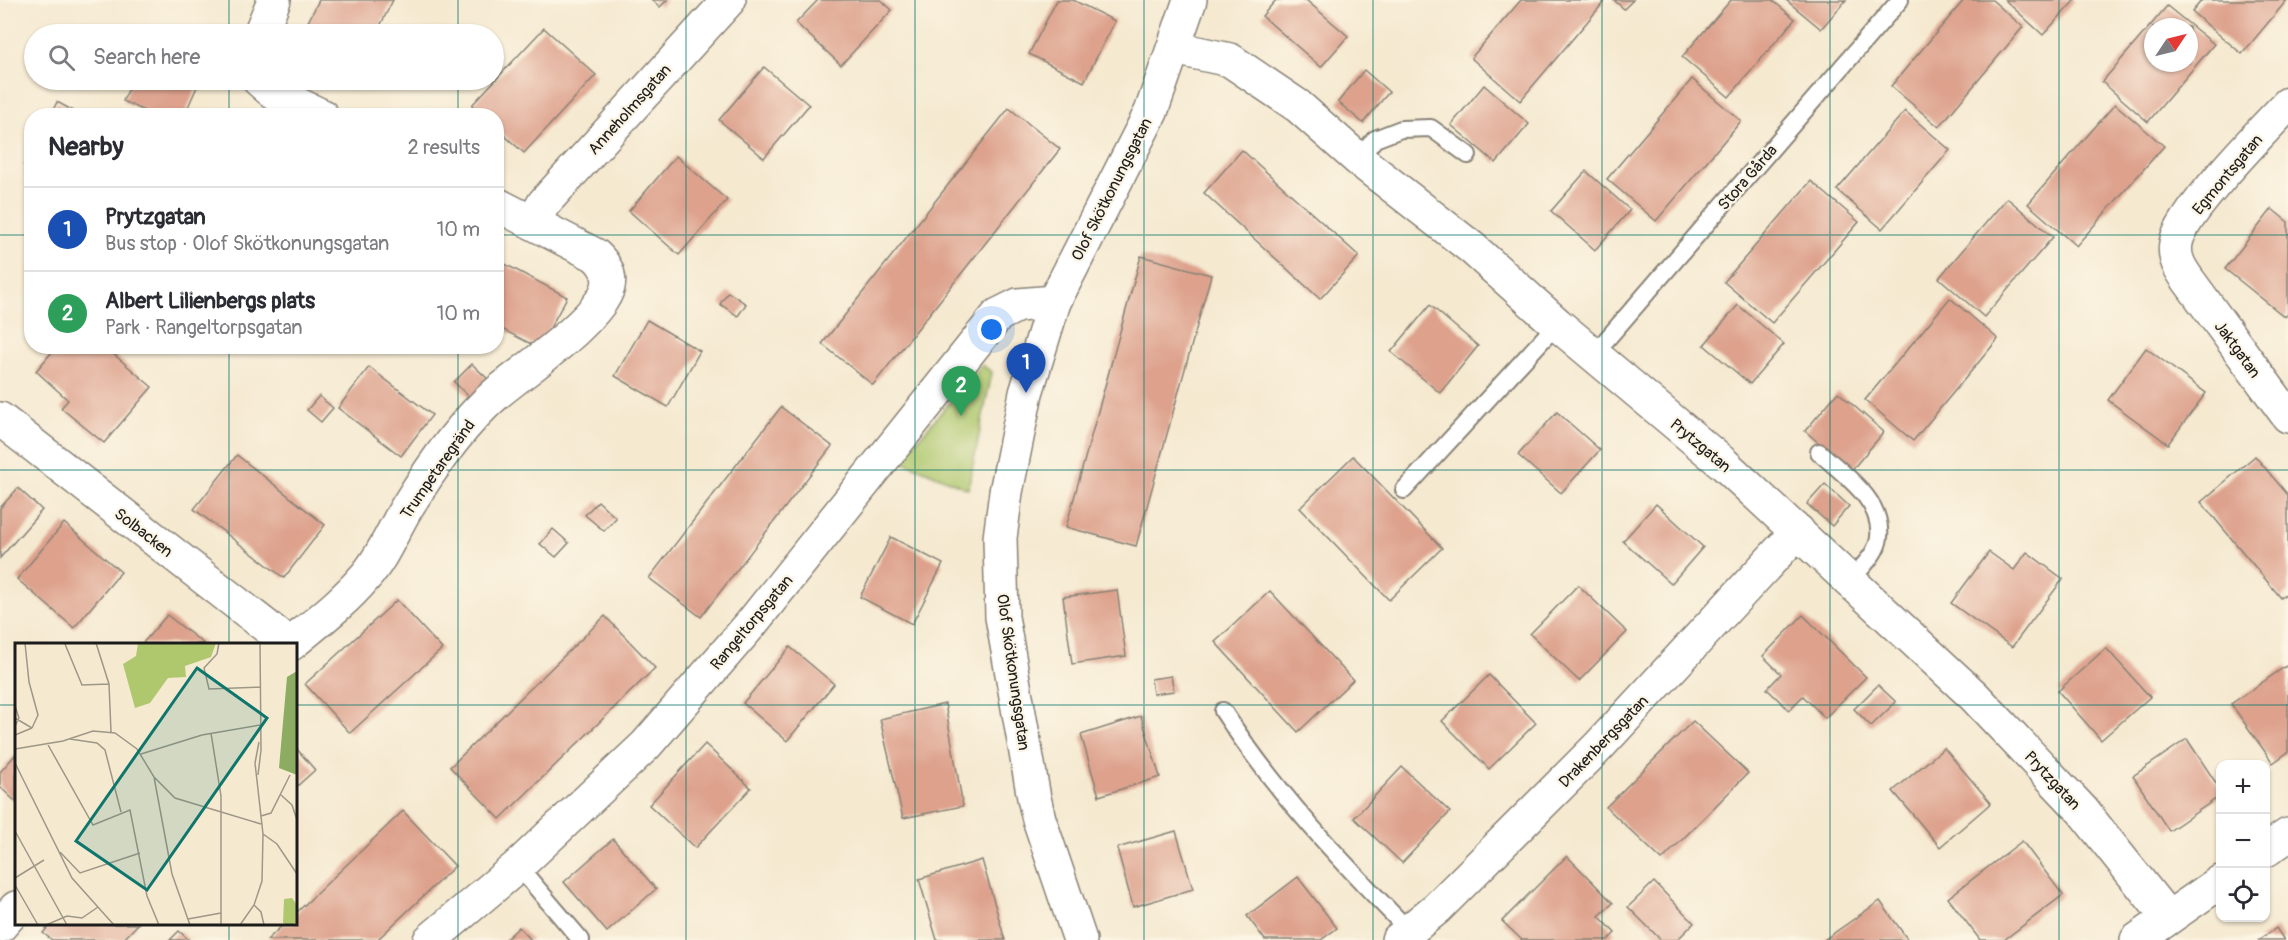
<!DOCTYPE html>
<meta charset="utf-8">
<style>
:root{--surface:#fff;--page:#f7f7f7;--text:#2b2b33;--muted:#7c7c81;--line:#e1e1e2;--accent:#c8321e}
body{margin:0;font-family:Pangolin,sans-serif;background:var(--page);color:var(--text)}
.controls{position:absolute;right:18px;bottom:18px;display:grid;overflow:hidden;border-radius:12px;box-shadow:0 2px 4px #0004}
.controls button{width:54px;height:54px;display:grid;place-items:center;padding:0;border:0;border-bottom:2px solid var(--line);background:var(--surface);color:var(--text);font:30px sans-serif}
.compass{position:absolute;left:2144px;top:18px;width:54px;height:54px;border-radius:50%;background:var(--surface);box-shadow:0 2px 4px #0004;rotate:55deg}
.you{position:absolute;left:992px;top:330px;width:21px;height:21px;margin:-15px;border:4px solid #fff;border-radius:50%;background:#1a73e8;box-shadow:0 0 0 9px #1a73e833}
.badge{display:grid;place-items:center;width:39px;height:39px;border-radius:50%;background:var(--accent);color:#fff;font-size:20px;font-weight:700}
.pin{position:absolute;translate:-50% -50px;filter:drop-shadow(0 2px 3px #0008)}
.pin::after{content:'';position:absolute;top:32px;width:21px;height:18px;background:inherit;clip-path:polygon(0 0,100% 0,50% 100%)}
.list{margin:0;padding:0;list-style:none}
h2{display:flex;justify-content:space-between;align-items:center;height:78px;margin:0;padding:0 24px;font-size:26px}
h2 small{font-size:20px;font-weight:400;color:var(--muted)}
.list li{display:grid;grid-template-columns:39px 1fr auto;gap:18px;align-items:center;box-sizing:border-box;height:84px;padding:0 24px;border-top:2px solid var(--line)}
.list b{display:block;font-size:22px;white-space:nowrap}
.list p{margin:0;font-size:20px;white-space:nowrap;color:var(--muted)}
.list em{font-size:20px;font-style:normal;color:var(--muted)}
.icon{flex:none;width:33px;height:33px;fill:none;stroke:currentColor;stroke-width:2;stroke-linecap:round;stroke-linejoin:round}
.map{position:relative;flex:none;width:2288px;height:940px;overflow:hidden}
.search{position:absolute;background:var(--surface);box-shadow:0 2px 4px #0004;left:24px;top:24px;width:480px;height:66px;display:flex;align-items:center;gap:15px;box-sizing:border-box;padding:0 21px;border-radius:33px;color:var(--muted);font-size:22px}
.panel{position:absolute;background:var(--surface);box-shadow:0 2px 4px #0004;left:24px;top:108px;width:480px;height:246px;border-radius:24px}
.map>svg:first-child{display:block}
.green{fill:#afc86e;stroke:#667245;stroke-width:1.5}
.building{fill:#dda18c;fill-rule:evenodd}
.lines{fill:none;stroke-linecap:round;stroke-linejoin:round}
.lane-casing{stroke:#888276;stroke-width:20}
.street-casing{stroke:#888276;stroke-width:36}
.lane{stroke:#fff;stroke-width:16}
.street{stroke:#fff;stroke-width:33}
.grid{fill:none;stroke:#0f766e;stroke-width:1.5;stroke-opacity:0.55}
.labels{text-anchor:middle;stroke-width:4.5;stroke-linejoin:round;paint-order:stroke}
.street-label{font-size:16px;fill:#1c1c1c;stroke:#fcf5e5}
.inset-road{fill:none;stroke:#9e9788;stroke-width:1.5}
.view{fill:#0f766e;fill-opacity:0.15;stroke:#0f766e;stroke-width:3}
.inset-edge{fill:none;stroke:#1c1c1c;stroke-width:3}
</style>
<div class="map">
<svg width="2288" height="940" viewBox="0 0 2288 940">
<rect width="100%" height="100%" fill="#fcf5e5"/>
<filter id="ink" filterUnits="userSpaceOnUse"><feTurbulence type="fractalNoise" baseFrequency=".0167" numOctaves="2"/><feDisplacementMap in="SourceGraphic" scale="12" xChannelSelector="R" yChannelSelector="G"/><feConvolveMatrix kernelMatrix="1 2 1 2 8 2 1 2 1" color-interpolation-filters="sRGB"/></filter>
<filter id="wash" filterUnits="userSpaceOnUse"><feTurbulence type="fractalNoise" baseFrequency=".008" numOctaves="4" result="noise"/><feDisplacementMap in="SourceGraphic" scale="24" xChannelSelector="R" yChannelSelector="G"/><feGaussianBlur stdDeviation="1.35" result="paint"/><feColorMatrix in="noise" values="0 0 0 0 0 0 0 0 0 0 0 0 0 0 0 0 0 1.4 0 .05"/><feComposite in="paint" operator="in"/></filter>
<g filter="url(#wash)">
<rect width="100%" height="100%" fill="#f5e9d0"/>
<!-- green -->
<path class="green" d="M982,365l10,7 -24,117 -68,-29z"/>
<g id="blocks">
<!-- building -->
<g class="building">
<path d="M319,0h74l-17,34h-74z"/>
<path d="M652,0h15l-7,7z"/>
<path d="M818,0h63l11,10 -51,55 -45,-42z"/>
<path d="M1057,0h16l42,21 -31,61 -55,-28z"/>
<path d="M1276,0h30l42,36 -27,31 -59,-51z"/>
<path d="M1521,0h81l2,2 -84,99 -49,-43z"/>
<path d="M1614,0h19l-9,9z"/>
<path d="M1731,0h41l23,19 -66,78 -47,-40z"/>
<path d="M1786,0h60l-25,29z"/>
<path d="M1964,0h28l31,27 -84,100 -48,-41z"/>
<path d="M2005,0h70l-32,35z"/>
<path d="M2202,0h85l-45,54 -50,-42z"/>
<path d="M2167,6l47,38 -66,78 -46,-40zM2153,27h36v36h-36z"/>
<path d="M544,28l52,47 -72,78 -28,-25v-12h-13l-11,-11z"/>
<path d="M764,67l45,38 -45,53 -45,-38z"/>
<path d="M1364,70l25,22 -26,31 -25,-21z"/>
<path d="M1692,79l49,42 -85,100 -49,-42z"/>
<path d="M133,80h67l-16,36h-29l-32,-15z"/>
<path d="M1484,85l45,39 -33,39 -45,-38z"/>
<path d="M57,102l26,14h-33z"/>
<path d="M2115,104l49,42 -88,100 -48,-42z"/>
<path d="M1009,108l51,41 -187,236 -51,-41z"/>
<path d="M1905,111l45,39 -68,79 -45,-39z"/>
<path d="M32,150v19l-8,-4z"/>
<path d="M1242,150l117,106 -39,43 -116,-106z"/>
<path d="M676,156l51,44 -48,55 -50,-44z"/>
<path d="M1586,171l44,39 -35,40 -44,-39z"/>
<path d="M1811,181l48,41 -87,101 -48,-41z"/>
<path d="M2007,198l46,39 -69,80 -45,-39z"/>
<path d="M2272,209l16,13v92l-3,3 -60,-48z"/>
<path d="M1141,256l70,19 -75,271 -70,-19z"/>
<path d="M501,262l66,35 -28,51 -43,-22v-55z"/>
<path d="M728,292l18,12 -8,12 -18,-12z"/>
<path d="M1950,298l48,41 -85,102 -48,-41z"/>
<path d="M1430,305l48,41 -38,47 -49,-41z"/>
<path d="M1738,305l46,39 -34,40 -46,-39z"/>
<path d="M647,320l53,31 -32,56 -53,-31z"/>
<path d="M57,346h47l48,41 -48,56 -43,-35 7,-8 -32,-29z"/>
<path d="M2146,348l60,45 -38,51 -60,-44z"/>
<path d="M472,364l19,18 -18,19 -19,-19z"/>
<path d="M369,367l63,48 -31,41 -63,-48z"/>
<path d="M1838,392l46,40 -33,39 -46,-40z"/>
<path d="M319,396l14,12 -12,14 -14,-12z"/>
<path d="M781,407l51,39 -131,171 -52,-39z"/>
<path d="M1557,412l43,38 -39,43 -43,-38z"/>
<path d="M237,455l88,70 -41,53 -90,-69z"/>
<path d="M1353,456l89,92 -53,52 -89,-92z"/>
<path d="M2255,456l33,39v97l-7,6 -80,-96z"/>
<path d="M1825,484l24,22 -17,20 -25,-22z"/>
<path d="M18,488l24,22 -42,48v-50z"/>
<path d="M598,501l18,17 -12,13 -19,-16z"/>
<path d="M1656,504l47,43 -32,37 -48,-43z"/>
<path d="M64,523l57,49 -47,56 -57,-49z"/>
<path d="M553,529l16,14 -13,14 -16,-13z"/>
<path d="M891,537l52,27 -31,60 -52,-27z"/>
<path d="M1989,552l25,18 13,-18 36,27 -51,68 -61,-44z"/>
<path d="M1578,585l49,47 -48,49 -49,-47z"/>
<path d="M1117,590l9,66 -54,8 -9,-67z"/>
<path d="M1270,591l83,89 -55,52 -83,-90z"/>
<path d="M397,600l45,49 -92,84 -45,-49z"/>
<path d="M167,615l37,29h-62z"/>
<path d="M1803,615l63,62 -41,41 -22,-22 -14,14 -22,-21 14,-15 -18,-18z"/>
<path d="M605,616l50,52 -155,151 -50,-52z"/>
<path d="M790,647l44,37 -47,57 -44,-38z"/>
<path d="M2106,648l44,49 -49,43 -43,-49z"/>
<path d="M2286,666l2,4v82l-15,11 -42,-59z"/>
<path d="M1489,675l47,48 -47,46 -47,-48z"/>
<path d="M1171,676l3,15 -21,3 -2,-15z"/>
<path d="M1878,685l18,17 -25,24 -17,-17z"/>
<path d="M945,704l18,102 -60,12 -23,-99z"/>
<path d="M1141,716l19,61 -61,19 -18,-61z"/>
<path d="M1693,721l55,52 -86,87 -56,-53z"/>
<path d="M2187,739l33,50v7l-51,35 -36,-55z"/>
<path d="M705,744l46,44 -56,60 -46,-43z"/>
<path d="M296,748l19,22 -19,17z"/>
<path d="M1944,748l47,55 -51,44 -47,-56z"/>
<path d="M16,754v48l-16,-15v-15z"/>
<path d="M1402,767l48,45 -48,51 -48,-45z"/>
<path d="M403,811l52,55 -78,74h-110l17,-16h12v-11z"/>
<path d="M1176,831l17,58 -60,18 -16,-59z"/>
<path d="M613,839l43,50 -49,43 -43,-50z"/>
<path d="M2022,841l41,54 -59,45h-24l-32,-42z"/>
<path d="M1567,856l46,47 -14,13 16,17 -7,7h-86l-20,-19z"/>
<path d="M982,860l23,80h-68l-18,-61z"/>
<path d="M1298,877l39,51 -16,12h-56l-18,-24z"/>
<path d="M1654,882l40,41 -17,17h-16l-33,-33z"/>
<path d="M1880,901l28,39h-84z"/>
<path d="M51,924h87l-15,16h-71l-9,-7z"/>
<path d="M519,927l12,13h-26z"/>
<path d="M2276,928l8,12h-25z"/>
<path d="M179,931l10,9h-19z"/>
</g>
</g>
</g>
<g filter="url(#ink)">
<use href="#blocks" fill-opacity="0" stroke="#888276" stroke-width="1.5"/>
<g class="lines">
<!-- lane casing -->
<g class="lane-casing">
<g id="lane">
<path d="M1358,159l17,-20 26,-10 30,-1 37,27"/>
<path d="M1594,354l306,-354"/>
<path d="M1819,452c24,22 64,48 60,85 -1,16 -19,32 -29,43"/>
<path d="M1404,490l153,-166"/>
<path d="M1223,711c54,83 117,149 186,220"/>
<path d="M518,866l63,74"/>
</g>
</g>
<!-- street casing -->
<g class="street-casing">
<g id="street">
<path d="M260,34l14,-34"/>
<path d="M1174,48l56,12 68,46 60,53 114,89 85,76 167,140 250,232 108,114 86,108"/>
<path d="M259,80l15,13 48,23"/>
<path d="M2288,104c-24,25 -107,110 -112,139 -3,15 5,27 13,38l99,135"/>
<path d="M533,222l11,-19 185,-203"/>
<path d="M0,419l289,225"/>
<path d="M291,644c25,-21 52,-41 74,-67 18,-20 28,-47 42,-70 25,-41 54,-83 90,-114 26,-22 103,-74 111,-106 3,-13 -4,-24 -13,-32l-99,-51"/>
<path d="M2266,850l22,-15"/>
<path d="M0,926l16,-18"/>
<path d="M430,940l88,-74 128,-121 105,-121 247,-309 20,-10 36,-3"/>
<path d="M1080,940l-41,-121 -5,-21 -32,-181 -2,-79 6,-46 20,-99 28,-91 97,-190 39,-112"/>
<path d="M1398,940l39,-32 161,-161 200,-216"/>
<path d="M2137,940l83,-58"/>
</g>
</g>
<!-- lane -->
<use href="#lane" class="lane"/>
<!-- street -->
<use href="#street" class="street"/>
</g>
</g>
<!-- grid -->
<path class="grid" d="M229,0v34M458,0v34M686,0v940M915,0v940M1144,0v940M1373,0v940M1602,0v940M1830,0v940M2059,0v940M229,80v36M458,80v36M0,235h32M496,235h1792M229,346v298M458,346v594M0,470h2288M0,705h16M296,705h1992M229,924v16"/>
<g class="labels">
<!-- street labels -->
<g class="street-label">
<text transform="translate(629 109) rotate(-48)" y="6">Anneholmsgatan</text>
<text transform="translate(2227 174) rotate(-50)" y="6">Egmontsgatan</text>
<text transform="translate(1747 177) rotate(-49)" y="6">Stora Gårda</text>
<text transform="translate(1111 189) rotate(-63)" y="6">Olof Skötkonungsgatan</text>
<text transform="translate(2238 349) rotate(54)" y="6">Jaktgatan</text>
<text transform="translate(1701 445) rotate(40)" y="6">Prytzgatan</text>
<text transform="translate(437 469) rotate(-55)" y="6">Trumpetaregränd</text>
<text transform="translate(144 532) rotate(38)" y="6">Solbacken</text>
<text transform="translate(751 622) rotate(-50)" y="6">Rangeltorpsgatan</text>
<text transform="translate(1014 672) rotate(82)" y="6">Olof Skötkonungsgatan</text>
<text transform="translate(1603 741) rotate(-46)" y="6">Drakenbergsgatan</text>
<text transform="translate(2053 780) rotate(47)" y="6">Prytzgatan</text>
</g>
</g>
<!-- overview -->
<g transform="translate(15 643)">
<rect width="282" height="282" fill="#f5e9d0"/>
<path d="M123,0h78l-5,14 -26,9 1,11 -18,1 -18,25 -15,5 -12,-44 13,-8zM277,255l5,7v18l-10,2 -4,-2 1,-24z" fill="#afc86e"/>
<path d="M282,28v104l-18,-7 8,-91z" fill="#8bac61"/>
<path class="inset-road" d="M10,0l4,39 9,33 -6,13M81,0l13,41 2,48M204,0l-2,11 -13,14 5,21 51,-2M50,1l17,41 27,-1M0,63l4,12 -4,8M0,75l17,10M196,90l10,63v129M0,92l17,-7M55,96l27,4 8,7 16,62M32,100l46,82 37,-15 17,86 12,29M0,106l48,-8 30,-10 22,2 22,16 17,28 21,21 86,26M126,111l61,-19 58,-10M0,120l57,115 42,47M243,132l3,-25 -1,-107M139,134l18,97 18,51M266,152l11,10 5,15M246,173l10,-3 19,-38M0,188l52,94M248,191l14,10 20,30M45,209l20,21 60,-20M0,235l29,-18M0,242l23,40M239,262l7,7 3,13M173,276l33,-6M31,282l21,-9 15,2 16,-11M225,282l14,-20 8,-24 1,-47 -8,-71 4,-21"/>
<path class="view" d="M182,25l70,50 -120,172 -71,-49z"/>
<rect width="282" height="282" class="inset-edge"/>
</g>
</svg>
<div class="controls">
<button>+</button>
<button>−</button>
<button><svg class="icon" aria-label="locate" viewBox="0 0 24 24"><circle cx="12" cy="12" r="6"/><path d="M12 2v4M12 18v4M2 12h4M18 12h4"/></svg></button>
</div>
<svg class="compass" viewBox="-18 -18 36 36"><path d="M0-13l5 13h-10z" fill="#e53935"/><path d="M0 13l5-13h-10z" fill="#7c7c81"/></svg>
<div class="you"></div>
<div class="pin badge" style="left:1026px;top:393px;background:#1a4fb4">1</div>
<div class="pin badge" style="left:961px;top:416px;background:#2e9e5b">2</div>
<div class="search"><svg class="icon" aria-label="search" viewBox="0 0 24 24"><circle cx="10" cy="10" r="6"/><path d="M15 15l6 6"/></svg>Search here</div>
<section class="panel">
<h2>Nearby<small>2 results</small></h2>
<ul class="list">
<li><span class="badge" style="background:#1a4fb4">1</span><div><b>Prytzgatan</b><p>Bus stop · Olof Skötkonungsgatan</p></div><em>10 m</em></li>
<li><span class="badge" style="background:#2e9e5b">2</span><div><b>Albert Lilienbergs plats</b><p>Park · Rangeltorpsgatan</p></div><em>10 m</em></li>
</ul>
</section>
</div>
